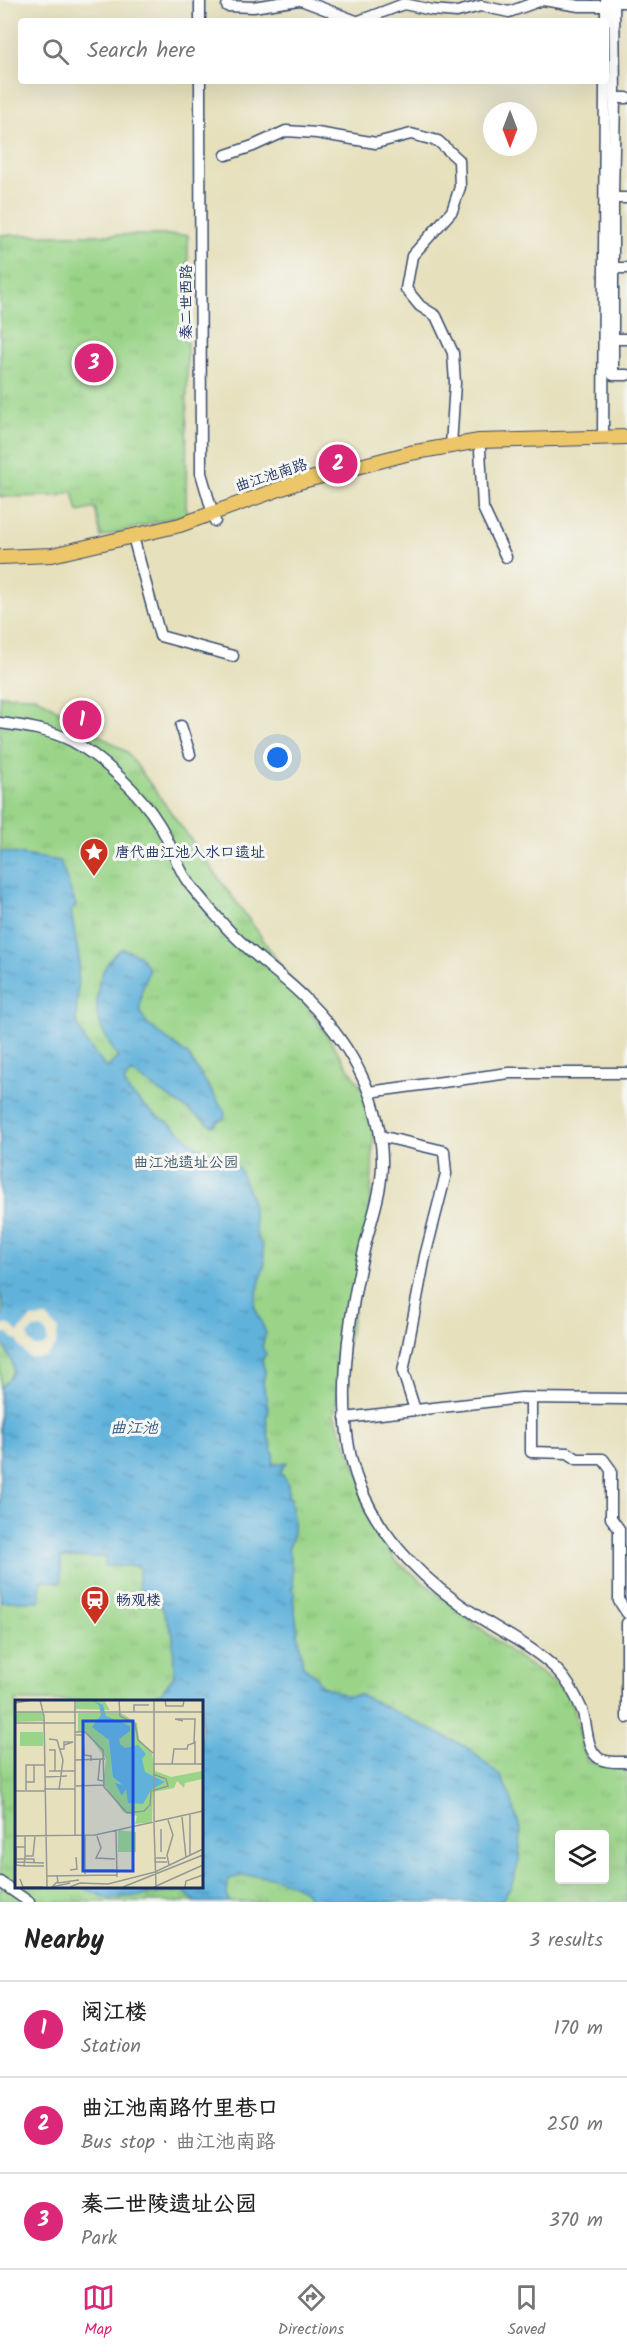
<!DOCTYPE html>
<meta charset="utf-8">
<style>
:root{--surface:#fff;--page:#f6f6f6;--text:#222;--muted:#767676;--line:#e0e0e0;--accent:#db2777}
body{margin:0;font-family:Kalam,"LXGW WenKai TC",sans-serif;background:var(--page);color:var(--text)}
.controls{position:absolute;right:18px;bottom:18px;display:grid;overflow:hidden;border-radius:6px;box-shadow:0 6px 24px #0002}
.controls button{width:54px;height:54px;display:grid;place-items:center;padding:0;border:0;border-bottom:2px solid var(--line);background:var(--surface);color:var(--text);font:30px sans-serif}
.compass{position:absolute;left:483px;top:102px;width:54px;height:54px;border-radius:50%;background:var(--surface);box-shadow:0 6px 24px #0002;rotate:180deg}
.you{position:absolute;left:278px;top:758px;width:21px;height:21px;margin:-15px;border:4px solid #fff;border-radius:50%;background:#1a73e8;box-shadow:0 0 0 9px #1a73e833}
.badge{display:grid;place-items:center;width:39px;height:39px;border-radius:50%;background:var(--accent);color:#fff;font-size:20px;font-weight:700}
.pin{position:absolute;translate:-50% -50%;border:3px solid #fff;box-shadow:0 2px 6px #0006}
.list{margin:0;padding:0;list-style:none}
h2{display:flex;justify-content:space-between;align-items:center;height:78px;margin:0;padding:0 24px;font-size:26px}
h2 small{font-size:20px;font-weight:400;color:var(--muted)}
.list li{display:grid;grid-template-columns:39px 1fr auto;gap:18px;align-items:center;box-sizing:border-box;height:96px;padding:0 24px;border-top:2px solid var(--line)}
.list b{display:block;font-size:22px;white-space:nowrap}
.list p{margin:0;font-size:20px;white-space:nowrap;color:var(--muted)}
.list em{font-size:20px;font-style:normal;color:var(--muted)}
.icon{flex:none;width:33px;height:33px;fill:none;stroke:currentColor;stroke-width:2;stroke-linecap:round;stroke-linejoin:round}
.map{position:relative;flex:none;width:627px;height:1902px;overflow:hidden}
.search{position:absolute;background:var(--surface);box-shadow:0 6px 24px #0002;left:18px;right:18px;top:18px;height:66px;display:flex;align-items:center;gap:15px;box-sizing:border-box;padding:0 21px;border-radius:6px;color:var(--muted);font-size:22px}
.sheet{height:366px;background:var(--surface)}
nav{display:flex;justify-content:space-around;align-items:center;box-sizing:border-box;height:84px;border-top:2px solid var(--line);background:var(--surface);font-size:16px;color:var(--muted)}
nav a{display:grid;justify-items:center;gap:3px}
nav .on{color:var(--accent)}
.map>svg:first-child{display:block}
.grass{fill:url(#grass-tufts);stroke:#5a8273;stroke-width:1.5;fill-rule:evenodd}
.water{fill:url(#water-ripples);stroke:#3e709c;stroke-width:1.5}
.pier{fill:#e6e0bc;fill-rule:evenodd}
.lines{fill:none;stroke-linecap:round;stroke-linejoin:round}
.minor-casing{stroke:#394a6c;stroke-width:13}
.major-casing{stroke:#394a6c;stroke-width:16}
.minor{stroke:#fff;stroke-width:10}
.major{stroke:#ecc669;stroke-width:14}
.labels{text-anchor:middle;stroke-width:6;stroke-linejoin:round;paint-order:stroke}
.street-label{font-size:15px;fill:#1b2f5e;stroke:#f6f6f2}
.poi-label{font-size:15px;fill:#1b2f5e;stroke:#f6f6f2;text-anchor:start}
.park-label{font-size:15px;fill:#3b5868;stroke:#f6f6f2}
.water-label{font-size:16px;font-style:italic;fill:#305684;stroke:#f6f6f2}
.inset-road{fill:none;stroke:#959996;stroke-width:1.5}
.view{fill:#1d4ed8;fill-opacity:0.15;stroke:#1d4ed8;stroke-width:3}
.inset-edge{fill:none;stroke:#1b2f5e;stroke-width:3}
</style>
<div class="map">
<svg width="627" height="1902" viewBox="0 0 627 1902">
<defs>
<pattern id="grass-tufts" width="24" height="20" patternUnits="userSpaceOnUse" patternTransform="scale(1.5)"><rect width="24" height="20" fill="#9ad488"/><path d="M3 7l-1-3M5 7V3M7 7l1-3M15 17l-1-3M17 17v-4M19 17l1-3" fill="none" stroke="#84b678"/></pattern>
<pattern id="water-ripples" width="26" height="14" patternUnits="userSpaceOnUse" patternTransform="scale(1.5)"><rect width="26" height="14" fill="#60b2db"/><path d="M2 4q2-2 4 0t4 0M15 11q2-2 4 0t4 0" fill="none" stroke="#4e91b5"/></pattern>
</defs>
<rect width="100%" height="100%" fill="#f6f6f2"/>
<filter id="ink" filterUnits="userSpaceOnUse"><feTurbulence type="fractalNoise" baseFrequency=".0167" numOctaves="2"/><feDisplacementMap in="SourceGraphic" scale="12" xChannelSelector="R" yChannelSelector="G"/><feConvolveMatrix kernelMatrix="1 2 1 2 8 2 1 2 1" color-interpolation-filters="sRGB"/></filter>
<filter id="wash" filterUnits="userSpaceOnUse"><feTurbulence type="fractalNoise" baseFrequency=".008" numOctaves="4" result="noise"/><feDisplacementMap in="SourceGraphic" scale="24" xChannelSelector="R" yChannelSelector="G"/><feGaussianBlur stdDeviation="1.35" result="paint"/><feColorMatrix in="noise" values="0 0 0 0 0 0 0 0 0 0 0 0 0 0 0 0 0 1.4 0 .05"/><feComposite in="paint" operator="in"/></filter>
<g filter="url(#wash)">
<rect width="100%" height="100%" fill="#e6e0bc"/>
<!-- grass -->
<g class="grass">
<path d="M0,235h188l-2,279 -85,23 -6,-29 -17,4 -5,-21 -14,5 -59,1z"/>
<path d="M0,695l35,1 92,56 131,180 117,176 -6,124 -35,182 60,145 114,91 62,44 17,68h40v140h-627zM16,1701h185v185h-185zM560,1834h44v46h-44z"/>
</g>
<!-- water -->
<path class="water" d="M0,851l60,10 16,44 -5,6 8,47 -3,63 10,21 20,26 12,-10c-5,-9 -12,-19 -16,-29 -11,-26 -4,-66 21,-81l17,8 9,13 -8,24 -1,19 7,12 41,31 37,57 -1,7 -8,3v3l-4,1 -81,-54 -7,10 5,10 26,23 13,7 30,25 16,6 13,10 12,5 12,29 6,41 5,6 3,18 -11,43 12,28 -4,14 4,7 -4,6 3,12 -2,11 6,29 -3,5 3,22 3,7 -1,4 3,4 -2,11 15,-3 -7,10 7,9 2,11 -2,3 4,3c1,18 6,34 -3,51 7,15 1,25 6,37l-3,3 4,3 -2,6 10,68 13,10 4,9 27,11 14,-1 107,53 33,29 10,21 10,34 -2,29 -8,26 -11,15h-195l4,-3 -2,-7c-29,-15 -46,-21 -79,-13l-1,19 3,4h-34l-13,-11 -74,8 -29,-13h121v-185h-56l3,-4 13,-4 13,-17 -1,-41 -13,-32 -21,-10v-27h-34v-9l-44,1v24l-20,-1 -2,20h-39v-214c28,-22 4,-28 0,-53 0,-15 7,-26 0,-41z"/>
<!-- pier -->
<path class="pier" d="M47,1317l11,12 -2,17 -11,11h-16l-10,-11 -1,-6 -4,-1 -6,-6h-8l1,-8h9l8,7 13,-14zM42,1328l5,6v8l-4,4h-9l-5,-5 -1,-7 6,-5z"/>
</g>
<g filter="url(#ink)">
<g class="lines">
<!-- minor casing -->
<g class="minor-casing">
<g id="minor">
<path d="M200,0v21"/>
<path d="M301,0l55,21"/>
<path d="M543,0l36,6h27"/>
<path d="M614,0l1,98"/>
<path d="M614,2h13"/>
<path d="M227,6l26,1 46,-7"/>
<path d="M359,21l45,-17 28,6 25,2 24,-6 28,6 33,-12"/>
<path d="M606,21v-21"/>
<path d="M200,81l1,392 14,48"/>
<path d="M226,155l27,-9 33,-15 31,2 59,10 35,-9 27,7 21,19 1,27 -8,24 -40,45 -6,33 14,17 16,10 17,37 2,30 -4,63"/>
<path d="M613,198l2,-100h12"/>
<path d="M627,198h-14v177h14"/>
<path d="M613,268h14"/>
<path d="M613,339h14"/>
<path d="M603,437l2,-356"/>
<path d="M480,449l3,59 23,49"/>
<path d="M135,544l25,92 73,20"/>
<path d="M0,723c23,3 51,7 72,18 31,17 69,53 87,83 11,17 16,38 27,55 11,16 26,32 39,47 24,27 55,47 80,72 44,44 75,97 77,160 1,33 -11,61 -18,92 -16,68 -31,168 -5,234 22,56 69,101 120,133 26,17 56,31 78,53 11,11 19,26 25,40 6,15 3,40 18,49 8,4 19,3 27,3"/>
<path d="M181,726l9,28"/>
<path d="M369,1092l140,-19h118"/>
<path d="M380,1136l64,15 2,23 -21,82 -22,116 12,38"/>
<path d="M531,1399v53l37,1 9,6h26l8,11v48l8,11v72l8,12"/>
<path d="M345,1418l176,-20 106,1"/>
<path d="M627,1623v95"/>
<path d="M0,1882l29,20"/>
</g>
</g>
<!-- major casing -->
<g class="major-casing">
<path id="major" d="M0,557l52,-2 128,-30 119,-43 111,-29 69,-12 148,-4"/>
</g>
<!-- minor -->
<use href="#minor" class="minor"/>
<!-- major -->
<use href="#major" class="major"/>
</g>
</g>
<!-- icons -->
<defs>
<g id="sight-pin" transform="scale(1.5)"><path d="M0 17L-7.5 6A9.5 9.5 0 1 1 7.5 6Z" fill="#c8321e" stroke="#f6f6f2"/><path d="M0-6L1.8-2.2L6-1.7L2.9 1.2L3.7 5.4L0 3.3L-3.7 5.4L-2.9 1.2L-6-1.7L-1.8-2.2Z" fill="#fff"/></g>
<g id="station-pin" transform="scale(1.5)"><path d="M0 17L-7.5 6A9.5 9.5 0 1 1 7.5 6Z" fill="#c8321e" stroke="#f6f6f2"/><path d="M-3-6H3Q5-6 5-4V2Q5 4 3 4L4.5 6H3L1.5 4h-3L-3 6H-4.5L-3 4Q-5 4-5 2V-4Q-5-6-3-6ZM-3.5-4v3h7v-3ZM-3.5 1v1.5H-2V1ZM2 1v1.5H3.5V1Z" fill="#fff"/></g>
</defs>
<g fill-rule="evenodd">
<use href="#sight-pin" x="94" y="852"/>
<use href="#station-pin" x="95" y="1600"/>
</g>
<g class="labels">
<!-- street labels -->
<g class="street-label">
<text transform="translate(186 302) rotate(-90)" y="5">秦二世西路</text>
<text transform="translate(271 475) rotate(-18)" y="5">曲江池南路</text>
</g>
<!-- poi labels -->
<g class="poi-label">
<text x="115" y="857">唐代曲江池入水口遗址</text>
<text x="116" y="1605">畅观楼</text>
</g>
<!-- park labels -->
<g class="park-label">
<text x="186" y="1167">曲江池遗址公园</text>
</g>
<!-- water labels -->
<g class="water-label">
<text x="134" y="1433">曲江池</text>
</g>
</g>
<!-- overview -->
<g transform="translate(15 1700)">
<rect width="188" height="188" fill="#e6e0bc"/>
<path d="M61,0h28l6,10 -34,-1zM0,12h28l1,9 -29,1zM63,13h43l16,10 2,16 13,14 3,18 16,6 31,-6v8l-17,4 -1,5 -7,-7 -3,7 -21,4 -1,30 -17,2 2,-8 -14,-4 -20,-29 3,-24 -20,-27h-8zM5,32h23v14h-23zM103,130l18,2v20h-18z" fill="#9ad488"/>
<path d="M77,0l11,5 3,11 24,10v5l-11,8 1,5 5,4 13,-3 8,9 -4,5 3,13 20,10 -14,8 -8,14 -15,-1 -2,-14 -4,7 -7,-13 8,2 -10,-8 -4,-37 -17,-13 9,-12 -2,-10z" fill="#60b2db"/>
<path class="inset-road" d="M25,0l4,16 3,171M104,0l1,16 15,8 3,16 15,13M139,0v125M150,0l1,6h17l1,-6M0,3l18,-3M0,12h28M29,12h159M119,12v-7h15M0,23h61M60,32h10l18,18 1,37 23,26 17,-2 6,-6 1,-14 17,-5 -2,-7 -13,-5M61,35h7l1,20 7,1v5M34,39l8,1 6,20 -4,30M44,49h5v-7h9l-9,3M34,50h6v21M60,60l30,-1M85,60l-2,20 5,1M138,64h50M157,64l2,-15h13l1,-4 6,-2 1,-24h-20l8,2M180,64v-23M34,71h26M30,77l22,-1M11,82h8v-17M61,86l28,-1M29,89h31M11,90v-25h19M0,91h30M175,114v41M167,117l4,41M153,120l5,15 -6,20 2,10M139,125l2,61M101,130l1,47M0,136l80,-1 108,-24M10,136v20h8l2,-20M60,136v-136M82,136l4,12 -5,10 19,1M146,152v-23M10,156l-1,10h20M151,158h-11v4h12M1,159h18v4M1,162l28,1M9,166l-8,-1v-18h9M55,170l7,-1 -1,-12M70,170h30M70,174v-38M42,175l1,8 21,-3M32,176l70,-1M5,179l3,8h20M42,182l-5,5 18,-4M55,187l10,-4 28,1 47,-12 48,-23M108,187l80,-32M139,187l49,-22M170,187l1,-6 17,-6"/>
<path class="view" d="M68,21h50v150h-50z"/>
<rect width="188" height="188" class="inset-edge"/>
</g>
</svg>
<div class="controls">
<button><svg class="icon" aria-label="layers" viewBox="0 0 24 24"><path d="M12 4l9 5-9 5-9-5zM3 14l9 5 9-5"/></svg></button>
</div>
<svg class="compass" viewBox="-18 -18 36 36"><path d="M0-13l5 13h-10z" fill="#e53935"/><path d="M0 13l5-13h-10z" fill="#767676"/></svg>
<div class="you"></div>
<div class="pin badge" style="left:82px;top:720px">1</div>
<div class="pin badge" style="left:338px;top:464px">2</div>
<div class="pin badge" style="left:94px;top:363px">3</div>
<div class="search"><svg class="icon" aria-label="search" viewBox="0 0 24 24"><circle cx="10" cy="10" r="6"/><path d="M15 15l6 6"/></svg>Search here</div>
</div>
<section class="sheet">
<h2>Nearby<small>3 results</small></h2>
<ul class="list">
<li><span class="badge">1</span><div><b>阅江楼</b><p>Station</p></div><em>170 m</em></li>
<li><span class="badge">2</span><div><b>曲江池南路竹里巷口</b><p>Bus stop · 曲江池南路</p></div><em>250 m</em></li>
<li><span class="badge">3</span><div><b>秦二世陵遗址公园</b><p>Park</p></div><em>370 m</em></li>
</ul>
</section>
<nav>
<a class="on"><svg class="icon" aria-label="map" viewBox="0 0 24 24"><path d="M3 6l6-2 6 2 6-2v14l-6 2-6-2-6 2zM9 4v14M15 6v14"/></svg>Map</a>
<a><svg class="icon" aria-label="directions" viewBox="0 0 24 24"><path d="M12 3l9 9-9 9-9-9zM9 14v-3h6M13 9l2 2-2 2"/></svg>Directions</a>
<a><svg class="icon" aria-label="saved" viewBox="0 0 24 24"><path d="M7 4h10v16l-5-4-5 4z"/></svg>Saved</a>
</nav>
